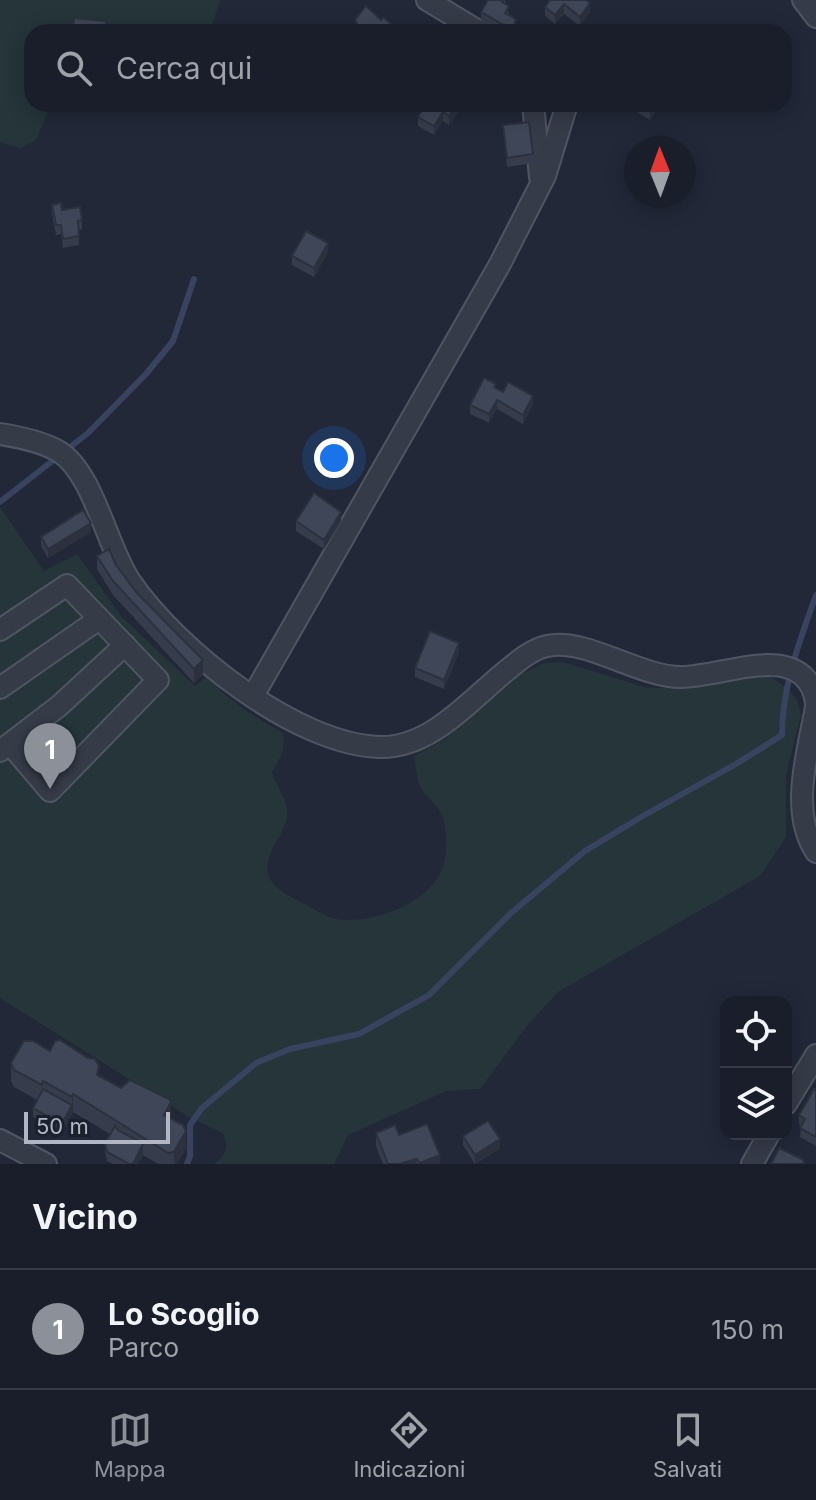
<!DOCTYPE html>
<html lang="it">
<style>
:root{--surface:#1a1e2a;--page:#272b36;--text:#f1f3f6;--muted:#9fa2a8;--line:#383c47;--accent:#8c9099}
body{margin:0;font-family:Inter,sans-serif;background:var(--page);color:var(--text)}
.controls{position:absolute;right:24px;bottom:24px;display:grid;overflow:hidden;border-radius:16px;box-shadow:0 4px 20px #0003}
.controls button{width:72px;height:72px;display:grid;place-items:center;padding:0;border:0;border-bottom:2px solid var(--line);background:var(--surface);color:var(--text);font:40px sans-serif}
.compass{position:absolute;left:624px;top:136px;width:72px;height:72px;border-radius:50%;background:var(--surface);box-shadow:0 4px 20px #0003;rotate:359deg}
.scale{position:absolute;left:24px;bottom:20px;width:146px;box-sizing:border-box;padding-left:8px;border:4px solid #b1b5c4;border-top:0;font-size:22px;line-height:28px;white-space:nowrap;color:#b1b5c4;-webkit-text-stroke:6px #1b202d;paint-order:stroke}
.you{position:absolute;left:334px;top:458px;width:28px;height:28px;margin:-20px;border:6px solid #fff;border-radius:50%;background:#1a73e8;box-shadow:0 0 0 12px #1a73e833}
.badge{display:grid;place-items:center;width:52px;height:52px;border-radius:50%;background:var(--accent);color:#fff;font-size:26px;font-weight:700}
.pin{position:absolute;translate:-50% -66px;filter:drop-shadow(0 2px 4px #0008)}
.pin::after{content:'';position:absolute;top:42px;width:28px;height:24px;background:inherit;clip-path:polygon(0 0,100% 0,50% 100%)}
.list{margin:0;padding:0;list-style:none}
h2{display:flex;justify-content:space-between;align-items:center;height:104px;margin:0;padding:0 32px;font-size:34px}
h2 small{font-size:26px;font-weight:400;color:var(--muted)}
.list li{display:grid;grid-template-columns:52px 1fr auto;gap:24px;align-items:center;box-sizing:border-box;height:120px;padding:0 32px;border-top:2px solid var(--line)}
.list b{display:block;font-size:30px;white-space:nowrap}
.list p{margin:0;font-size:26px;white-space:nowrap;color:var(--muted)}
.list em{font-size:26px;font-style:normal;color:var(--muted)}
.icon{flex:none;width:44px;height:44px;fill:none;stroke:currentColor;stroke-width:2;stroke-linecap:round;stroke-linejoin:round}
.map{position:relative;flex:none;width:816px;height:1164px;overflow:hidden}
.search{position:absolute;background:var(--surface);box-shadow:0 4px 20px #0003;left:24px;right:24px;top:24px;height:88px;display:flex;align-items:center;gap:20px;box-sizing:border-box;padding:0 28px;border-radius:24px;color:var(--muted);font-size:30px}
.sheet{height:224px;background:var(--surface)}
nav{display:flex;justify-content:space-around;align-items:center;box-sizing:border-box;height:112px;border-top:2px solid var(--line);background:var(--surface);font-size:22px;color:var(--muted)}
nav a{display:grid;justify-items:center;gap:4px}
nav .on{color:var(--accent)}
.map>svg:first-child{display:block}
.green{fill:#25353a}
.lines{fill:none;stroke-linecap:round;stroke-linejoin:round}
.stream{stroke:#394360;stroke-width:6}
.minor-casing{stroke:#515563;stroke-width:24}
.minor{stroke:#363b48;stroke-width:20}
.wall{fill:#363c4b}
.shaded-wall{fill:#2c313d}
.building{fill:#3f4657;stroke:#2c313d;stroke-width:2}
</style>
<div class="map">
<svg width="816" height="1164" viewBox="0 0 816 1164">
<rect width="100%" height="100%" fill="#222838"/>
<!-- green -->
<g class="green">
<path d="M0,0h220l-10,32h-178v72h19l-15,36 -16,8 -20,-6z"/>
<path d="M0,507l44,64 33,-17 44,62 74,70 12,-10c21,25 48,41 76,57 3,16 -3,26 -11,39 4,16 18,29 15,45 -3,20 -28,42 -17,62 5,10 19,17 29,22 12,6 26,16 38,18 38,6 103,-19 108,-61 2,-16 2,-34 -6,-48 -5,-9 -15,-15 -19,-24 -4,-9 -4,-21 -6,-30l30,-16 77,-66 23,-11 19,-1 84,26 34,-1 57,-12 32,2 16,10 11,13 4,15 -15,60v62l-26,39 -202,116 -32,35 -46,62 -34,2 -98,44 -14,29h-120l8,-6 5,-11 -4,-14 -32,-15 -191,-120z"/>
</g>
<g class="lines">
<!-- stream -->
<g class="stream">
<path d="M0,502l88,-69 58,-59 27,-33 21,-62"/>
<path d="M187,1164l3,-8v-31l12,-17 54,-45 34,-14 69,-15 70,-39 82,-82 74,-62 58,-35 93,-52 46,-29c0,-49 18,-95 34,-140"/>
</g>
<!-- minor casing -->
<g class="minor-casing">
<g id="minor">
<path d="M427,0l53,32"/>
<path d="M803,0l13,17"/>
<path d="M533,104l7,73"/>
<path d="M0,434c20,3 40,7 58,17 35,20 49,96 72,130 46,68 166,164 250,166 51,1 89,-46 126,-76 11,-9 26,-22 41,-25 38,-9 92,31 134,31 32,0 77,-19 108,-9 16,5 25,19 27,35"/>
<path d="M0,630l67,-45 91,95 -108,111 -39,-46"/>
<path d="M0,688l99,-69"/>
<path d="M253,696l247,-432 45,-88 22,-72"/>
<path d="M816,707c-8,45 -27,104 0,145"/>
<path d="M0,751l59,-45 66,-61"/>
<path d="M786,1104l30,-49"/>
<path d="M0,1140l46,24"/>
<path d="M752,1164l17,-30"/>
</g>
</g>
<!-- minor -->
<use href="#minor" class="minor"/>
</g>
<!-- wall -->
<g class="wall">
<path d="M505,0l4,15 7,14 -1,3h-15l-19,-11v-9z"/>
<path d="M550,0l40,12 -10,14 -16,-12 -9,10 -10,-8v-9z"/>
<path d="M459,104v7l-10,14 -6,-4 -9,14 -16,-9v-9l16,-11z"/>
<path d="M624,104h36l-10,16z"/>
<path d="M503,125l30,29v9l-26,4z"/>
<path d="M52,205l30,15v9l-3,1v15l-16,3 -2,-14 -5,1 -4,-21z"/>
<path d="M328,252l-14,25 -22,-12v-9z"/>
<path d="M503,392l30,13 -10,19 -26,-15 -8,14 -19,-9v-9z"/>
<path d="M296,521h45l-17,28 -28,-18z"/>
<path d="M91,532l-43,26 -7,-12v-9z"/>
<path d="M97,556l19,9 21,28 66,81 -9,9 -81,-88 -16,-26z"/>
<path d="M459,652l-15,37 -29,-12v-9z"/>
<path d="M11,1063l88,13 72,42 15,30 -9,16h-19l-15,-9 -5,9h-25l-6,-3 -2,-9v-9l5,-9 -37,-22 -9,17 -6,2 -25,-14v-9l4,-8 -23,-13 -3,-6z"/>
<path d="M816,1090v56l-16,-9 1,-11 -2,-2v-9z"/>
<path d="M376,1133l23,2 41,29h-57l-7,-18z"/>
<path d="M463,1136l37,13 -25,15 -12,-19z"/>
</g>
<!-- shaded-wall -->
<g class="shaded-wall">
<path d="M590,3v9l-10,14v-9z"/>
<path d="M564,4v10l-9,10v-9z"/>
<path d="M457,104h2v7l-10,14v-9z"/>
<path d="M654,104h6l-10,16v-9z"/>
<path d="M443,112v9l-9,14v-9z"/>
<path d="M328,243v9l-14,25v-9z"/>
<path d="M533,396v9l-10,19v-9z"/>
<path d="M497,400v9l-8,14v-9z"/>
<path d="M341,512v9l-17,28v-9z"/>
<path d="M91,523v9l-43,26v-9z"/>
<path d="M459,643v9l-15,37v-9z"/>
<path d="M203,660v14l-9,9v-14z"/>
<path d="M73,1094v18l-1,2v-17z"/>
<path d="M171,1102v18l-7,-5z"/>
<path d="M72,1105v9l-8,15 -6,2v-9z"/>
<path d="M186,1131v17l-9,16h-3v-12z"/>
<path d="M500,1139v10l-25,15v-9z"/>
<path d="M143,1144v10l-5,10h-5z"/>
<path d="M440,1155v9h-20v-1z"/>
<path d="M417,1159v5h-18z"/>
</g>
<!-- building -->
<g class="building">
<path d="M488,0h15l-1,2 7,4 -4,7 11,6 -3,11 -32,-18z"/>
<path d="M550,0h36l4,3 -10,14 -16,-13 -9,11 -10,-8z"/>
<path d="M366,6l15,14 2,-3 17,15h-49l6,-9 -2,-3z"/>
<path d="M74,18l32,3 -1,11h-33z"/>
<path d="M426,104h5l3,2 1,-2h22l-8,12 -6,-4 -9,14 -16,-9z"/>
<path d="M639,104h15l-4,7z"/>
<path d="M529,122l4,32 -26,4 -4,-33z"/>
<path d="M61,203l1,7 18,-3 2,13 -4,1 1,15 -16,3 -2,-14h-5l-4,-20z"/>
<path d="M306,231l22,12 -14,25 -22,-12z"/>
<path d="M484,378l12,6 -2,3 9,5 5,-10 25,14 -10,19 -26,-15 -8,14 -19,-9z"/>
<path d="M314,493l27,19 -17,28 -28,-19z"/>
<path d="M83,510l8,13 -43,26 -7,-12z"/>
<path d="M109,549l7,16 21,28 66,67 -9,9 -81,-88 -16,-25z"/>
<path d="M430,631l29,12 -15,37 -29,-12z"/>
<path d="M60,1040l28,18 7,1 4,7 -2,9 24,13 9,-8 39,19 2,3 -7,13 19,10 3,6 -12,21 -6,1 -95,-59 -1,3 -29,-16 -1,4 -28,-15 -3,-7 13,-22h9l17,10 5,-10z"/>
<path d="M43,1089l29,16 -8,15 -6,2 -25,-14z"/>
<path d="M814,1089l2,1v47l-16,-9 5,-9 -6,-4z"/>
<path d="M488,1121l12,18 -25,16 -12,-19z"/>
<path d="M427,1124l13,31 -20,8 -3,-4 -18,5h-11l-12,-31 19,-8 4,10z"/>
<path d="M115,1126l3,4 25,14 -10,20h-4l-22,-12 -2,-9z"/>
<path d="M779,1148l25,12 -1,4h-32z"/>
</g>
</svg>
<div class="controls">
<button><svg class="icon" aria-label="locate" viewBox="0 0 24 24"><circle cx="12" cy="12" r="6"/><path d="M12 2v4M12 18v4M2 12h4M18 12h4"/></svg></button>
<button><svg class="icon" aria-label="layers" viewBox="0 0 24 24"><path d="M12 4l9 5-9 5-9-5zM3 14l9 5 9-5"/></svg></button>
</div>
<svg class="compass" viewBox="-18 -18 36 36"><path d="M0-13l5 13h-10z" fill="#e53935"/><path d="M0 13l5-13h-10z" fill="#9fa2a8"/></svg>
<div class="scale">50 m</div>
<div class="you"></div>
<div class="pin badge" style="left:50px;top:789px">1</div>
<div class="search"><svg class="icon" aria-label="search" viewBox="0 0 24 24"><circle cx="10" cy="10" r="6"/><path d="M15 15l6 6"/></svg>Cerca qui</div>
</div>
<section class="sheet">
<h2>Vicino<small></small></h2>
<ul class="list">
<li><span class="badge">1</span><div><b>Lo Scoglio</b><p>Parco</p></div><em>150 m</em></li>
</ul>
</section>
<nav>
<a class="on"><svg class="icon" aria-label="map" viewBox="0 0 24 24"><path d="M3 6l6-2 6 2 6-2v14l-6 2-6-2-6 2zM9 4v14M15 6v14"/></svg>Mappa</a>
<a><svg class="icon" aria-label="directions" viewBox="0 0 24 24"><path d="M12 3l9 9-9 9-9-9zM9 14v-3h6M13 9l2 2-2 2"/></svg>Indicazioni</a>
<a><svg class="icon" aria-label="saved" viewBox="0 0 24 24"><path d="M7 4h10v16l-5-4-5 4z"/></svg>Salvati</a>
</nav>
